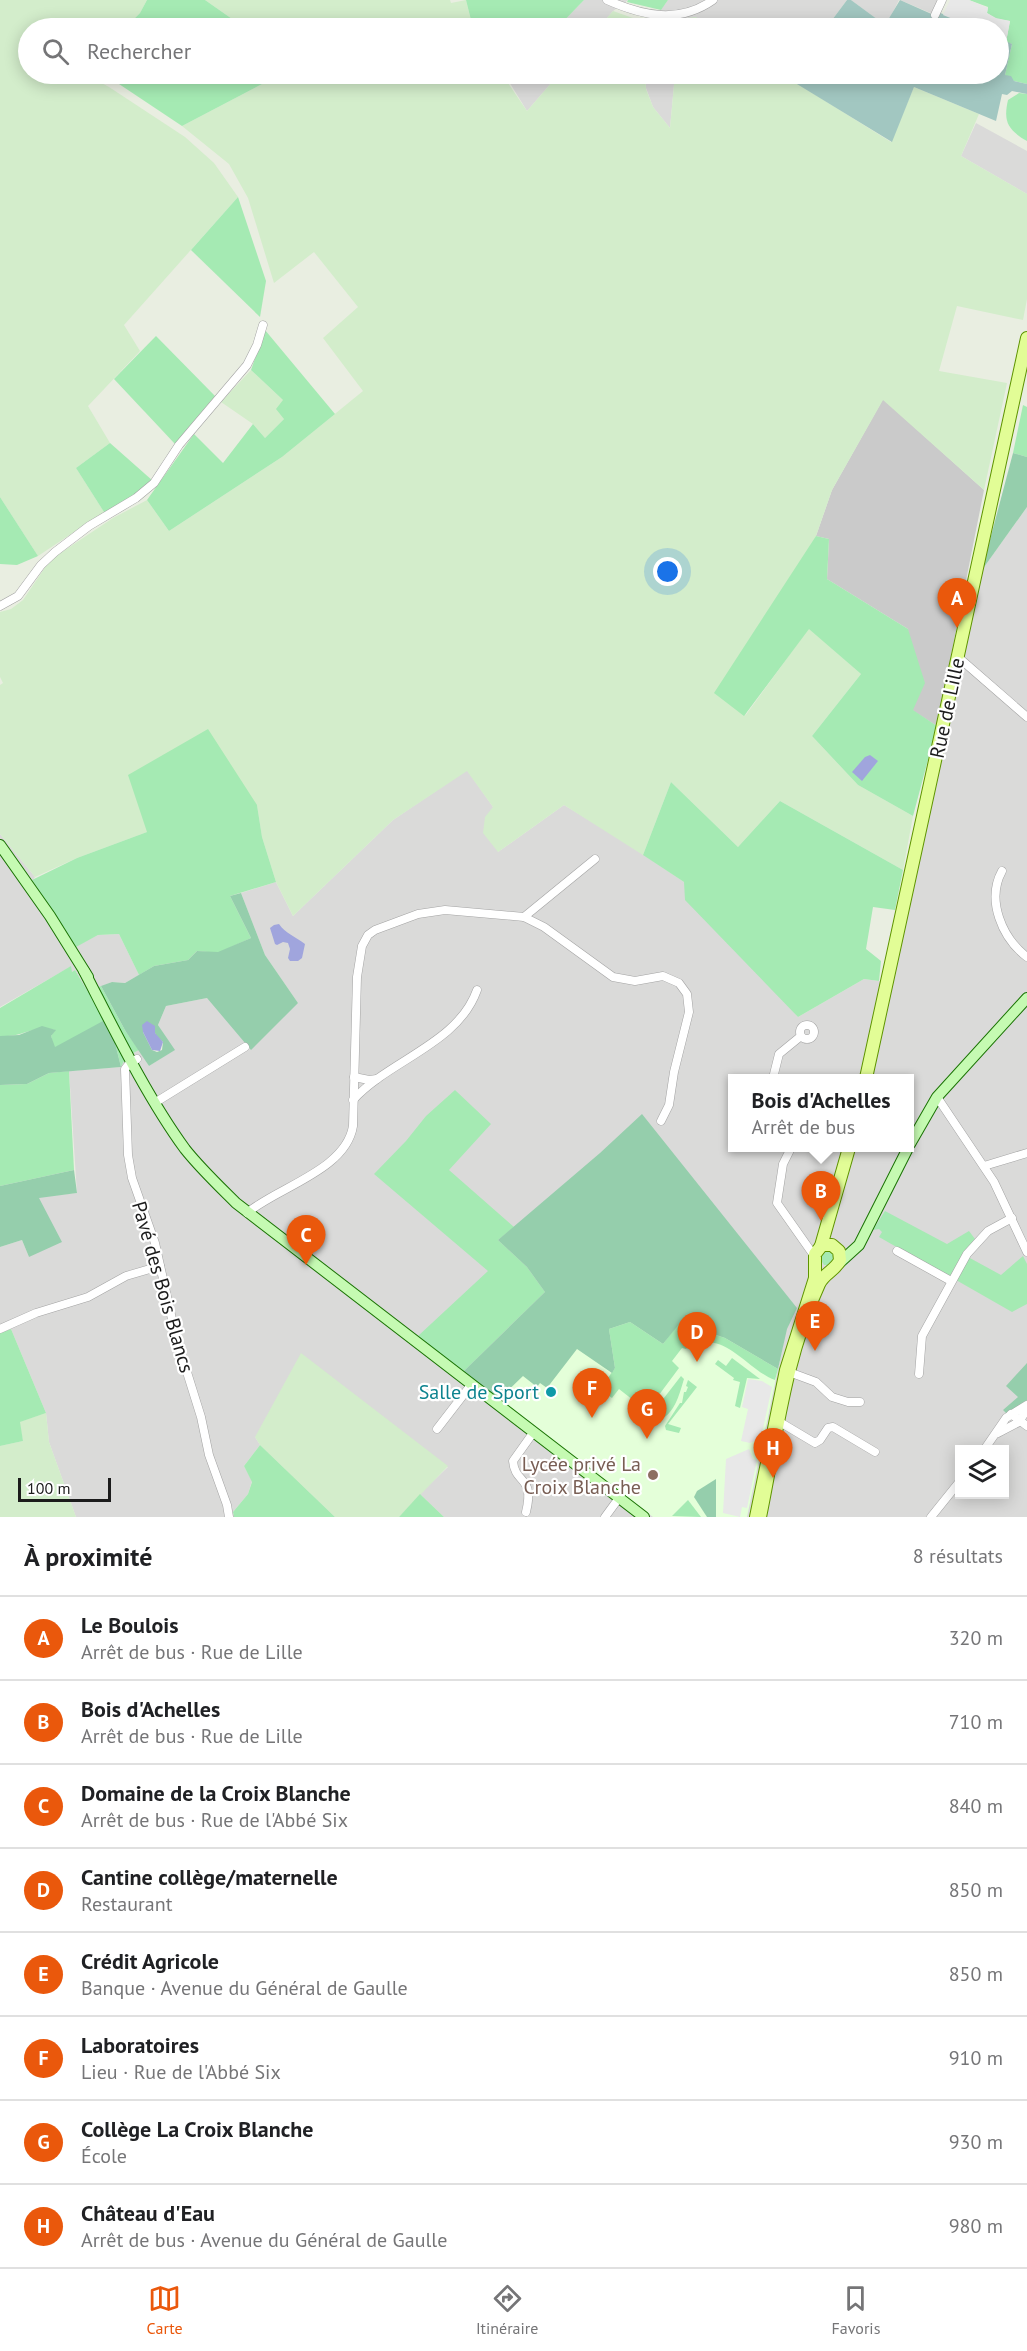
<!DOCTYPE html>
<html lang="fr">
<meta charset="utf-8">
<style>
:root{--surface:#fff;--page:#f6f6f6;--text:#202124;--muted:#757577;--line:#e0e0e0;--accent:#ea580c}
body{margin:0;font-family:"PT Sans",sans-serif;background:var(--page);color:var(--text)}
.controls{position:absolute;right:18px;bottom:18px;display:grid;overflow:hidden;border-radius:0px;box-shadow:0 3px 15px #0003}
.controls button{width:54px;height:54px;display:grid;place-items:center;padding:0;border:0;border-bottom:2px solid var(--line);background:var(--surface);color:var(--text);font:30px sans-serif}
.scale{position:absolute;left:18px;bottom:15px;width:93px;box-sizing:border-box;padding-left:6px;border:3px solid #1c1c1c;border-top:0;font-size:16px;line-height:21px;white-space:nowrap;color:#1c1c1c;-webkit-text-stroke:4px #fff;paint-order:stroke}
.you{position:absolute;left:668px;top:572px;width:21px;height:21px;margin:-15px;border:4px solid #fff;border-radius:50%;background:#1a73e8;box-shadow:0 0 0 9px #1a73e833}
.badge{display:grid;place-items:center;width:39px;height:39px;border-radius:50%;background:var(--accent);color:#fff;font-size:20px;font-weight:700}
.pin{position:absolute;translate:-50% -50px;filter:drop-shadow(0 2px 3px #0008)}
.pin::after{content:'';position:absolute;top:32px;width:21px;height:18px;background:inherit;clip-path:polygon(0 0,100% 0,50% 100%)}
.popup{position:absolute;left:728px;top:1074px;width:186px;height:78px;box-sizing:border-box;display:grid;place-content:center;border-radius:0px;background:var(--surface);filter:drop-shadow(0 2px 4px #0005);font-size:20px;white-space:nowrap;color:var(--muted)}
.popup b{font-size:22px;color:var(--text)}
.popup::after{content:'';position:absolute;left:50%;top:100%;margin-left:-12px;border:12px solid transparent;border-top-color:var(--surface)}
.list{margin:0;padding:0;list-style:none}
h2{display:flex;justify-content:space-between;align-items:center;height:78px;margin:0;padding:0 24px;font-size:26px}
h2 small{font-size:20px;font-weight:400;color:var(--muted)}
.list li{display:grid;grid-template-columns:39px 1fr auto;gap:18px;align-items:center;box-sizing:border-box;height:84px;padding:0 24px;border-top:2px solid var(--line)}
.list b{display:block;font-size:22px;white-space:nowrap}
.list p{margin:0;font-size:20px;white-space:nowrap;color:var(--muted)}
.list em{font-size:20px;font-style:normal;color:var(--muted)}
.icon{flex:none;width:33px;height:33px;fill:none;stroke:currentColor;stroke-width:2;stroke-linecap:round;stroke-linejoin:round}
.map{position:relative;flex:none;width:1027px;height:1517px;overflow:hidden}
.search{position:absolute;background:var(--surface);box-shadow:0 3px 15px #0003;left:18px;right:18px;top:18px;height:66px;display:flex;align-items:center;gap:15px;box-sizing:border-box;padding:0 21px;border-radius:33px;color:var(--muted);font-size:22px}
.sheet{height:750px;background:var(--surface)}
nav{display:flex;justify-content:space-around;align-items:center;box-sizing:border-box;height:84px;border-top:2px solid var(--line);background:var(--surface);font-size:16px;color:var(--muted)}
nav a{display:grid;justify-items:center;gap:3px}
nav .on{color:var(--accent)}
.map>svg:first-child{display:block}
.residential{fill:#dadad9;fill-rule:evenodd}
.education{fill:#e4ffd9}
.religious{fill:#cacaca}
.farmland{fill:#d3edcb}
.grass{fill:#a5eab3}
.forest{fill:#95ceac;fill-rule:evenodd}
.cemetery{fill:#a2c7c1}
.parking{fill:#e8e8e8}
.water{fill:#a0a5dd}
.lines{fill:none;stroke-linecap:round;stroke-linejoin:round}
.street-casing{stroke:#a3a3a3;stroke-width:9}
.secondary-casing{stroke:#197303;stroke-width:12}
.primary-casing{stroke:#5e9400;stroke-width:14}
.street{stroke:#fff;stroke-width:8}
.secondary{stroke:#c5fab2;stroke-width:10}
.primary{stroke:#e2fd96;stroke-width:12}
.culture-dot{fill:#0f9aa8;stroke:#fff;stroke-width:2}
.education-dot{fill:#8d6e63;stroke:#fff;stroke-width:2}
.labels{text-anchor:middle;stroke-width:4.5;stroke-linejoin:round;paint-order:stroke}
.street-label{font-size:20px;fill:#1c1c1c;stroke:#fff}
.culture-label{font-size:20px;fill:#0d838f;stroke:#fff;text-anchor:end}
.education-label{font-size:20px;fill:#785e54;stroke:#fff;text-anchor:end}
</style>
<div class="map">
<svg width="1027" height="1517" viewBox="0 0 1027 1517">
<rect width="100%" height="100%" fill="#e9eee1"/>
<!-- residential -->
<g class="residential">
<path d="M584,0h44l-15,11 -15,17h-41z"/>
<path d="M668,0h179l-21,28h-120v-2l-26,-7 -1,9h-30l1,-4z"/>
<path d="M851,0h48l-13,26z"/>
<path d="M900,0h39l-6,14z"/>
<path d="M514,74h45l-32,37 -19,-31z"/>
<path d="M645,74h30l-5,54 -17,-21 -7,-19z"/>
<path d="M976,123l51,28v43l-66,-38z"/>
<path d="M1027,507v1010h-583l-24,-23 28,-27 -193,-30 5,8 -16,21 8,15 -4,13 -15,18 1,5h-158l-27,-75 -3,-29 -35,-84 -11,4v-86l22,-7 7,17 10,-60 38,-4 -8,-122 52,-4 4,-10 14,-7 10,16 25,-16 -16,-25 8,-19 41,-8 91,5 -33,-48 -24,-62 35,-11 17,34 100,-96 74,-50 26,37 5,45 66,-47 53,32 67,45 114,135 66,-38 22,3 96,-412zM732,1078h178v70h-178zM960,1450h44v44h-44z"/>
<path d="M0,834l35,43 -2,3 43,66 22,-11 21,-1 20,41 -14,8 -13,-1 -24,10 -13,-22 -3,2 -2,-5 -70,40z"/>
</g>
<!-- education -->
<path class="education" d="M597,1306l187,34 -37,177h-94l-158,-120z"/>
<!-- religious -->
<path class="religious" d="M883,399l101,91 -47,236 -25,-16 -4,-81 -81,-50 2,-40 -13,-3 16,-46z"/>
<!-- farmland -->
<g class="farmland">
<path d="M0,0h147l-7,13 -15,15h-97v46h57l24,13 76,50 29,26 24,34 -114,128 16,26 -52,55 22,37 -34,25 28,44 -66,44 -38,-59z"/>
<path d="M205,0h245l1,3 15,-3 7,28h-228z"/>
<path d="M613,11l37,13 -1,4h-51z"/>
<path d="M696,17l10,11h-27l1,-9z"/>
<path d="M281,74h221l25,37 32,-37h86l1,15 7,18 17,21 5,-54h107l109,68 23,-55 65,27 -18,42 66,38v105l-4,21 -66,-14 -18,65 68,12 -23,107 -101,-90 -51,90 -16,46 -71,180 64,-88 52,46 -49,62 46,49 55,31 -10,54 -123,-69 -42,46 -67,-65 -28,73 -79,-50 -66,47 -15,-19 2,-16 8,-10 -26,-36 -74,49 -100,96 -17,-34 -14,-45 -5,-32 -110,27 -70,26 -42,19 -35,-43v-149l3,-2 -3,-6v-65l11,-3 12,-9 27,-40 63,-42 34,-18 22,31 113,-74 81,-66 -40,-53 35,-31 -44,-55 -40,31 -26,-85 -19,-34 -47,-38z"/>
<path d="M251,370l32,30 1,19 -19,19 -12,-14 -32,-22z"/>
<path d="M301,1353l147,113 -49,51h-64l-75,-72 -5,-8z"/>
<path d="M46,1413l3,29 27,75h-76v-71l23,-5 -4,-19z"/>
</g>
<!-- grass -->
<g class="grass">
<path d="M147,0h58l40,28h-120l15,-15z"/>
<path d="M466,0h118l-27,28h-84z"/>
<path d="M628,0h40l-7,10 -34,-8z"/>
<path d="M969,0h58v84l-13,-3 -9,-6 7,-31 -6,-2 4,-21 -14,-2 -9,-6 1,-6z"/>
<path d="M104,74h177l-99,52z"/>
<path d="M1019,93l8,1v47c-19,-11 -24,-19 -19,-41z"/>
<path d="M238,197l28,84 -6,36 -69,-67z"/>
<path d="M265,330l70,84 -53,43 -113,74 -22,-31 47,-66 29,29 30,-39 12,14 19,-19 -8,-10 7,-9 -32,-30z"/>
<path d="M156,336l59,60 -40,48 -61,-65z"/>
<path d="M1023,405l4,2v50l-14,-4z"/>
<path d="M110,443l43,38 -14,13 -31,18h-4l-28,-44z"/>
<path d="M0,497l38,59 -21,9 -17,-1z"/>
<path d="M816,536l13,3 -2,40 81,50 17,54 -12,27 24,16 -24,90 -55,-31 -46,-49 49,-62 -52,-45 -65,87 -30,-23z"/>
<path d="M208,729l49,76 5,32 14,45 -46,14 21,42 -33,15 -21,-2 -9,9 -34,6 -15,9 -20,-41 -21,1 -22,12 -44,-67 45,-22 70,-26 -19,-57z"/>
<path d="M671,782l67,65 42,-46 123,69 -8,40 -22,-3 -7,42 15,12 -2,20 -15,-2 -66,38 -113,-117 -1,-18 -41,-27z"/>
<path d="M71,966l1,6 3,-2 13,22 13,-6 25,46 13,18 -13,7 -5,10 -6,-24 -38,-6 -23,11 -3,-12 4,-6c-23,-6 -31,8 -55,6v-28z"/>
<path d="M69,1071l5,99 -74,16v-101l27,-1 22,-11z"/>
<path d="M455,1090l36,34 -42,46 65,57 -16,13 29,27 18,25 -82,80 -45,-36 70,-65 -114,-97 32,-33 20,-25z"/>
<path d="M885,1211l62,33 22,-13 6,8 -11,15 -13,24 -72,-41 3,-5 -3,-3 -6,1z"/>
<path d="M826,1249l11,6 -5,10h-8l-5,-8z"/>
<path d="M1023,1256l4,8v40l-15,8 -56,-32 12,-23 33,18z"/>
<path d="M630,1322l33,22 16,-21 46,15 53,31 -3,11c-25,-8 -54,-53 -80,-32l-5,-3 -4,4 -4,-1 -10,13 7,7 -32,43 -28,-22 -7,9 -12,-9 15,-21 -6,-39z"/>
<path d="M11,1329l35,84 -26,9 3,19 -23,5v-113z"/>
<path d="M732,1358l28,21 -13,-1 -7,30 -5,-2 5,-24 -7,-2 1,-2 -19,-14 3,-4 8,6z"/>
<path d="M681,1376l3,3c-5,16 -9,36 -27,42l-7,-5z"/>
<path d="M688,1380l9,7 -29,37 13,4 -2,5 -13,-3 -1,-4 15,-23h2l2,-11h2l2,-5 -2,-1z"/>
<path d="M260,1445l75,72h-101l-1,-5 15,-18 4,-12 -8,-16z"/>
<path d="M420,1494l24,23h-45z"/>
<path d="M688,1500l13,17 -29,-1z"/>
</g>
<!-- forest -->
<g class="forest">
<path d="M1013,453l14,4v50l-45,63z"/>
<path d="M241,893l24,62 33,48 -47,47 -44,-52 -41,8 -8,19 17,25 -26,16 -23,-34 -25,-46 11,-4 13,1 29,-17 34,-6 9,-9 21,1 33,-14 -21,-42zM154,1030l2,6 7,6 -1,8 -5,2 -5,-2 -9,-18z"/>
<path d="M103,1021l12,22 6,24 -72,6 -22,11 -27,1v-49l19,-1 23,-9 14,4 -5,6 4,11z"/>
<path d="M642,1114l155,194 -10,21 -9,40 -53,-31 -45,-15 -17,21 -33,-22 -21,7 6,39 -3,5 -35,-24 -30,39 -7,-5 -3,4 -14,-11 -24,23 -36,-27 82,-80 -18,-25 -29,-27 102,-87z"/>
<path d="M74,1170l3,23 -38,5 23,44 -33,15 -7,-17 -22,7v-61z"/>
<path d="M1027,1363v39l-20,12 -4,-4 15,-13 -12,-11z"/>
<path d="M716,1479v38h-9l-13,-20 3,-6z"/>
</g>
<!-- cemetery -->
<g class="cemetery">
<path d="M847,0h4l34,25 15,-25 36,16 2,-4 5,2 32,14h-149z"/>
<path d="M999,38l13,6 -7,31 6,1 3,5 13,3v10l-15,-3 -5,4 -5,-1 -6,27 -82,-34 -22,55 -100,-61 5,-7h201z"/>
</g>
<!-- parking -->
<g class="parking">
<path d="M950,0h19l19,8 -1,5 9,5 14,3 -4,21 -7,-4 -1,-10h-23l-32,-13z"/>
<path d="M748,1379l14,2 10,6 -11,51 -11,5 -9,-2 7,-32 -6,-2z"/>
<path d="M749,1449l4,10 4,1 -10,48 -5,-1 -2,10 -17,-4 3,-54z"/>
</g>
<!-- water -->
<g class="water">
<path d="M870,755l8,6 -16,20 -10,-9 13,-15z"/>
<path d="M279,924c6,9 17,13 26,20l-3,14 -4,3h-8l-2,-3 2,-9 -2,-6 -5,-1 -6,3 -2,-1 -5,-16 4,-3z"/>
<path d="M147,1021l8,5v7l8,9 -3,9 -8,-1 -9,-18 -1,-7z"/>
</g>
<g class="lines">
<!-- street casing -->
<g class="street-casing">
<g id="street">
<path d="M607,0c36,16 72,24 106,0"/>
<path d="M935,15l7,-15"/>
<path d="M0,606l18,-10 23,-31 14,-13 34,-26 47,-28 18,-15 25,-38 68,-80 10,-20 6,-20"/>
<path d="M958,657l69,60"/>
<path d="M1002,871c-16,29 0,67 25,86"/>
<path d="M524,917l71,-58"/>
<circle cx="807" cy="1032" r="7"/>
<path d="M137,1059l-8,5 -4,5 3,86 4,23 23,65 21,94 25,80 8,38 18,50 2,12"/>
<path d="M354,1077l15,3 8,-1"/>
<path d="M773,1078l6,-24 22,-18"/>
<path d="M937,1097l57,85 33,70"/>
<path d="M353,1100c36,-40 105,-56 124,-110"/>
<path d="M156,1102l89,-55"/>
<path d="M791,1148l-8,16 -6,39 38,54"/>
<path d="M984,1166l43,-13"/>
<path d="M247,1213c31,-26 99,-43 106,-87l4,-149 5,-31 6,-11 7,-5 43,-16 27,-4 79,7 20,10 69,50 22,4 28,-5 16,7 8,11 2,18 -15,60 -5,33 -8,16"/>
<path d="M897,1251l54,30"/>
<path d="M0,1329l36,-16 52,-16 38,-21 34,-10"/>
<path d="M789,1372l27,10 16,15 16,5h12"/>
<path d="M919,1374l3,-38 45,-82 21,-23 24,-13"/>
<path d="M1011,1414l16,12"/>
<path d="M778,1421l37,22 5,-3 8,-12 5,-1 42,25"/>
<path d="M437,1429l34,-44"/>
<path d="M998,1433l21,-11 8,-13"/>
<path d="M984,1450l22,-32 21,-13"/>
<path d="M526,1512c9,-37 -11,-27 -13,-51l20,-28"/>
<path d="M605,1517l14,-19"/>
<path d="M931,1517l29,-36"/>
</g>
</g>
<!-- secondary casing -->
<g class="secondary-casing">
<g id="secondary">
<path d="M0,845l50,71 38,61"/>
<path d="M84,971c30,58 63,126 101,178 15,19 33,36 51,54l408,314"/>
<path d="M910,1144l27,-47 90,-99"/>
<path d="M837,1265l22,-20 49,-97"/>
</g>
</g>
<!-- primary casing -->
<g class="primary-casing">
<g id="primary">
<path d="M866,1078l161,-740"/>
<path d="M821,1246l28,-98"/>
<path d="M756,1517l30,-147 29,-92v-24l7,-9h10l7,6 1,9c-4,10 -16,13 -21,24 -34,73 -43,155 -59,233"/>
</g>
</g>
<!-- street -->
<use href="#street" class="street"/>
<!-- secondary -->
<use href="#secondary" class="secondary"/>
<!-- primary -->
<use href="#primary" class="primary"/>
</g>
<!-- markers -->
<circle class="culture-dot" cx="551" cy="1392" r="6"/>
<circle class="education-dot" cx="653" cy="1475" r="6"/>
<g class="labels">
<!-- street labels -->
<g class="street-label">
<text transform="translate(947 708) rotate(-78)" y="7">Rue de Lille</text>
<text transform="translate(163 1287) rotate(74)" y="7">Pavé des Bois Blancs</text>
</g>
<!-- culture labels -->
<g class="culture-label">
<text x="539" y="1399">Salle de Sport</text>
</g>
<!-- education labels -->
<g class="education-label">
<text x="641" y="1471">Lycée privé La<tspan x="641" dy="23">Croix Blanche</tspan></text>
</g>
</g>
</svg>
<div class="controls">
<button><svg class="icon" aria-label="layers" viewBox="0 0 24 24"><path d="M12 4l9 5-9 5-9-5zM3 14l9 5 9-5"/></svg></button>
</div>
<div class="scale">100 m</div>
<div class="you"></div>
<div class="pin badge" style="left:957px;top:628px">A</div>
<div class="pin badge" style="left:821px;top:1221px">B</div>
<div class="popup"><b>Bois d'Achelles</b>Arrêt de bus</div>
<div class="pin badge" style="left:306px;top:1265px">C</div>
<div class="pin badge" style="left:697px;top:1362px">D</div>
<div class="pin badge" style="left:815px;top:1351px">E</div>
<div class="pin badge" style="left:592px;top:1418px">F</div>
<div class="pin badge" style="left:647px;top:1439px">G</div>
<div class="pin badge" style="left:773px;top:1478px">H</div>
<div class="search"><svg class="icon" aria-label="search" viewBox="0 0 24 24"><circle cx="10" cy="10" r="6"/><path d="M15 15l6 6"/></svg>Rechercher</div>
</div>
<section class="sheet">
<h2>À proximité<small>8 résultats</small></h2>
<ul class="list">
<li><span class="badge">A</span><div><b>Le Boulois</b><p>Arrêt de bus · Rue de Lille</p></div><em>320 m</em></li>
<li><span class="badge">B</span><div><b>Bois d'Achelles</b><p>Arrêt de bus · Rue de Lille</p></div><em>710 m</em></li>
<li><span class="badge">C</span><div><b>Domaine de la Croix Blanche</b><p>Arrêt de bus · Rue de l'Abbé Six</p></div><em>840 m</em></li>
<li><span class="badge">D</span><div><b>Cantine collège/maternelle</b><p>Restaurant</p></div><em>850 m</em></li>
<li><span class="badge">E</span><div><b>Crédit Agricole</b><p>Banque · Avenue du Général de Gaulle</p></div><em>850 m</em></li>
<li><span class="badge">F</span><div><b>Laboratoires</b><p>Lieu · Rue de l'Abbé Six</p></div><em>910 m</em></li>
<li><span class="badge">G</span><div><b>Collège La Croix Blanche</b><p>École</p></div><em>930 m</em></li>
<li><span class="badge">H</span><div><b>Château d'Eau</b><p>Arrêt de bus · Avenue du Général de Gaulle</p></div><em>980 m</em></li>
</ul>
</section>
<nav>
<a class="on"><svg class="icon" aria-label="map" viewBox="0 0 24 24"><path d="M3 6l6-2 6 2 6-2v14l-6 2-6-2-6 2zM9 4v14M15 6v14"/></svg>Carte</a>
<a><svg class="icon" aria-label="directions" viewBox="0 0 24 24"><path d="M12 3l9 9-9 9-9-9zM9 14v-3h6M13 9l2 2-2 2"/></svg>Itinéraire</a>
<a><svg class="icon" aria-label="saved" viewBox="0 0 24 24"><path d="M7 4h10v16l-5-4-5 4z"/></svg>Favoris</a>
</nav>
